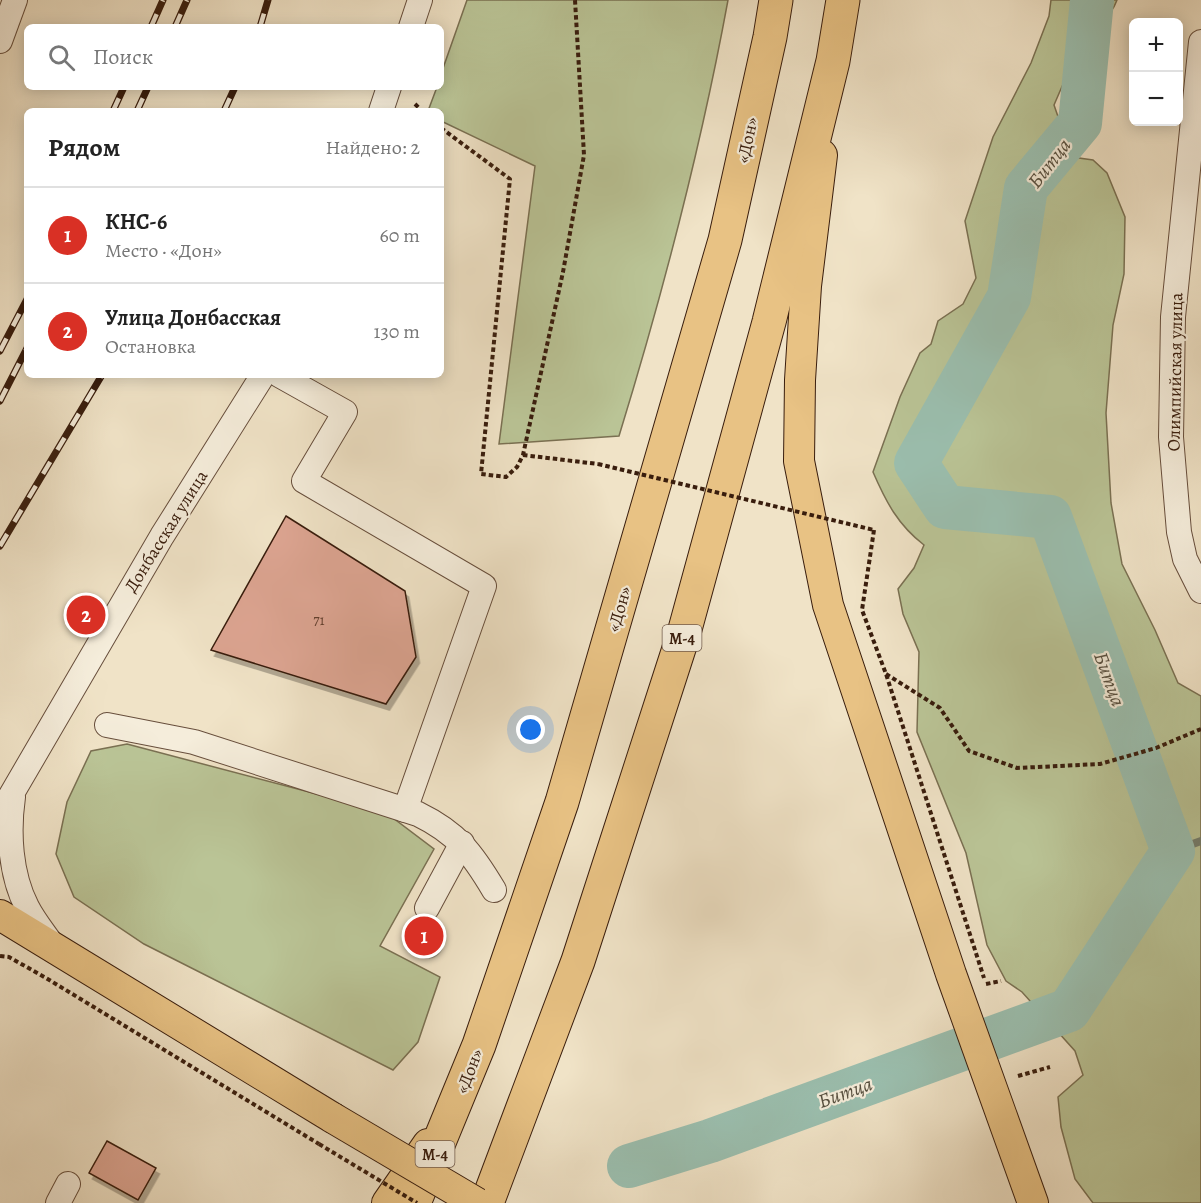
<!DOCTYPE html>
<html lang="ru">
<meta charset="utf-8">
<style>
:root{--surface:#fff;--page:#f6f6f6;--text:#222;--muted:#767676;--line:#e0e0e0;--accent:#d93025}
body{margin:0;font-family:Alegreya,serif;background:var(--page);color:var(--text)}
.controls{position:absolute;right:18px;top:18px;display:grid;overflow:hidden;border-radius:9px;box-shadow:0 3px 15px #0003}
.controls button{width:54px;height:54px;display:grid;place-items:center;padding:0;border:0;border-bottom:2px solid var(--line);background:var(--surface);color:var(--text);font:30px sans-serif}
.you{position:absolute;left:531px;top:730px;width:21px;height:21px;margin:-15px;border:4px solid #fff;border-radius:50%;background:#1a73e8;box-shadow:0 0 0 9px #1a73e833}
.badge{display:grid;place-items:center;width:39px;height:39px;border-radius:50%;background:var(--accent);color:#fff;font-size:20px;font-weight:700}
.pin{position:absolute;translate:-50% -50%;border:3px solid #fff;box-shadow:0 2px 6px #0006}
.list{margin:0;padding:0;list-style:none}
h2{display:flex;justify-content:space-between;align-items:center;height:78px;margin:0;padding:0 24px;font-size:26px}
h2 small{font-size:20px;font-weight:400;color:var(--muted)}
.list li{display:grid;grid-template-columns:39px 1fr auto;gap:18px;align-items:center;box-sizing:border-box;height:96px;padding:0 24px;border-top:2px solid var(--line)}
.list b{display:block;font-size:22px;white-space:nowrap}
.list p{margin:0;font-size:20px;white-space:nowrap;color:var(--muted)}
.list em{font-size:20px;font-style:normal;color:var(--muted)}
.icon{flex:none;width:33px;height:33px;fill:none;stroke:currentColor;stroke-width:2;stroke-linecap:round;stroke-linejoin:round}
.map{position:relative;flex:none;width:1201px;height:1203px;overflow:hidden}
.search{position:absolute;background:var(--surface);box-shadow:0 3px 15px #0003;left:24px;top:24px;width:420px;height:66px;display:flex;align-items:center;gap:15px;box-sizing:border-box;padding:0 21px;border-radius:9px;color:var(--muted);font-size:22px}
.panel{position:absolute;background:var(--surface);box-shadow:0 3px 15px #0003;left:24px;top:108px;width:420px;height:270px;border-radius:9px}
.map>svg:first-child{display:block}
.green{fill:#bac496;stroke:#7a7052;stroke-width:1.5}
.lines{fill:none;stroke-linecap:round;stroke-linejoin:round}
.stream{stroke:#747e6e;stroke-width:8}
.river{stroke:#9bbfaf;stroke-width:44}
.building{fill:#dca491;stroke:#391d0d;stroke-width:1.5;filter:url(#shadow)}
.minor-casing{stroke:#674e3c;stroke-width:26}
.major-casing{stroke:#391d0d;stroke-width:32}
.highway-casing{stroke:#391d0d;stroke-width:35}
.path{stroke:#391d0d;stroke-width:4;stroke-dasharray:4.5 3;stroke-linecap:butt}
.minor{stroke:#f5eddb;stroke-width:24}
.major{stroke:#e8c284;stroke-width:30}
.highway{stroke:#e8c284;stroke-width:33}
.rail-casing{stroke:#391d0d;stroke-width:7}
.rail{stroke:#f5eddb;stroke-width:4.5;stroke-dasharray:14;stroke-linecap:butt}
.major-bridge-casing{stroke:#391d0d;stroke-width:32;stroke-linecap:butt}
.path-bridge{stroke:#391d0d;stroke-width:4;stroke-dasharray:4.5 3;stroke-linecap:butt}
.major-bridge{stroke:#e8c284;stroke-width:30}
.labels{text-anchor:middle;stroke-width:4.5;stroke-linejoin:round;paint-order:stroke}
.number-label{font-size:15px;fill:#623f2e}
.shield{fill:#f5eddb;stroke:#715b4b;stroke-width:1.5}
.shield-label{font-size:16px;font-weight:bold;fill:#391d0d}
.street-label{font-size:18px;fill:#391d0d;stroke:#f5eddb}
.water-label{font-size:20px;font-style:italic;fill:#564e3e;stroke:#f5eddb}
</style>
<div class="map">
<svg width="1201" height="1203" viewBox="0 0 1201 1203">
<defs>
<filter id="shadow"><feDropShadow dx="3.5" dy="6" stdDeviation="0" flood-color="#0004"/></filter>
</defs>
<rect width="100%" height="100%" fill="#f0e3c7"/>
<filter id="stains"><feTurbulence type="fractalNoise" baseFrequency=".00333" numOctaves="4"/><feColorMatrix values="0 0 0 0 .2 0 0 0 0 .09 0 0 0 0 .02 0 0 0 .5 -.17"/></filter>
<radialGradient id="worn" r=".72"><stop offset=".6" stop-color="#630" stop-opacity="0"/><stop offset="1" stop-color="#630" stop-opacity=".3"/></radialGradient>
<!-- green -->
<g class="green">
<path d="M467,0h261c-27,147 -65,293 -109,436l-120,8 36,-278 -94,-45v-10h-13l9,-24h4v-13z"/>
<path d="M1051,0h66c-5,15 -19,25 -28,37 -15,20 -25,45 -35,68l18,52 21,3 14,13 18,44 -1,57 -11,51 -7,88 5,90 11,61 33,66 23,53 23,13v507h-108l-18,-24 -14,-52 -3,-30 25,-22 -8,-24 -53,-59 -16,-11 -19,-36 -21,-92 -49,-121 2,-80 -16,-38 -5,-25 16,-21 10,-23c-26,-20 -38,-43 -51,-73l27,-75 20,-44 11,-9 7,-23 25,-17 13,-26 -11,-57 28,-84 38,-74 18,-47z"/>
<path d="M127,744l258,68 49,37 -54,97 60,31 -22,65 -25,28 -249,-126 -70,-47 -18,-43 11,-52 24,-51z"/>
</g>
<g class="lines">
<!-- stream -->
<path class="stream" d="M1173,851l28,-10"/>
<!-- river -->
<path class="river" d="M629,1166l81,-25 359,-131 104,-159 -123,-334 -105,-10 -29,-44 93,-166 17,-109 54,-65 12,-123"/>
</g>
<!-- building -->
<g class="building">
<path d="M286,516l119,75 11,66 -30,47 -175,-54z"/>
<circle cx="424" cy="937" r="15"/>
<path d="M107,1141l49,27 -18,32 -49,-27z"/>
</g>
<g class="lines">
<!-- minor casing -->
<g class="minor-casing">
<g id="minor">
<path d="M411,27l9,-27"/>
<path d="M0,41l15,-41"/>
<path d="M1201,42l-28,275 -2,120 8,95 6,27 16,32"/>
<path d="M381,111l8,-24"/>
<path d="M279,375l66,37 -41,69 180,105 -79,224"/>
<path d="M107,725l87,17 224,72c39,19 54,39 76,76"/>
<path d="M13,797c-5,35 -3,77 14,110 7,14 18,27 26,39"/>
<path d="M0,814l162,-278 101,-161"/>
<path d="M427,908l35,-65"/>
<path d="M58,1203l10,-19"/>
</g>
</g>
<!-- major casing -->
<g class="major-casing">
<g id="major">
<path d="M822,155l-16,131 -6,94 -1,81 29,144 123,369 82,229"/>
<path d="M0,915l333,203"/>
<path d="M387,1203l41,-59"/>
</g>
</g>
<!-- highway casing -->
<g class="highway-casing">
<g id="highway">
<path d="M414,1203l65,-158 83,-243 163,-562 45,-203 6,-37"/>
<path d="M487,1203l91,-242 106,-328 85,-311 64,-261 10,-61"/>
</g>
</g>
<!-- path -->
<g class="path">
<path d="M415,104l7,7"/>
<path d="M441,128l69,51 -29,295 25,3 11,-10 6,-12 40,-183 21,-117 -9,-155"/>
<path d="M523,455l75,9"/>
<path d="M874,530l-12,80 24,64 98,304"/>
<path d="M886,674l54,34 29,43 48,17 83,-4 56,-16 45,-19"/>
<path d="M0,956l9,1 37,21 273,166"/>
<path d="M986,984l15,-3"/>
<path d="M1018,1076l32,-9"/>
</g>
<!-- minor -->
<use href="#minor" class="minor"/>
<!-- major -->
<use href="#major" class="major"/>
<!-- highway -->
<use href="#highway" class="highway"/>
<!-- rail casing -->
<g class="rail-casing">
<g id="rail">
<path d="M151,27l12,-27"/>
<path d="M175,27l12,-27"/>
<path d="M260,27l8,-27"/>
<path d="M113,111l11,-24"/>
<path d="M137,111l11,-24"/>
<path d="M224,111l11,-24"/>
<path d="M0,351l27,-52"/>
<path d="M0,401l27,-53"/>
<path d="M0,546l102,-171"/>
</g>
</g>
<!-- rail -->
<use href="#rail" class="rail"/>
<!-- major-bridge casing -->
<g class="major-bridge-casing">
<path id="major-bridge" d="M333,1118l144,85"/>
</g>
<!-- path-bridge -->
<g class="path-bridge">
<path d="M598,464l276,66"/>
<path d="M319,1144l98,59"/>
</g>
<!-- major-bridge -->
<use href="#major-bridge" class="major-bridge"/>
</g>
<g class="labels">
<!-- number labels -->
<g class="number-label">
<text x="319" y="625">71</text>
</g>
<!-- shield labels -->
<g class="shield">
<rect x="662.5" y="625" width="39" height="26" rx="4.5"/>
<rect x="415.5" y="1141" width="39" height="26" rx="4.5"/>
</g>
<g class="shield-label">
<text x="682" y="644">М-4</text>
<text x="435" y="1160">М-4</text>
</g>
<!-- street labels -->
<g class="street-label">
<text transform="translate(747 140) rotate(-78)" y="6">«Дон»</text>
<text transform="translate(1175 372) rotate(-89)" y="6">Олимпийская улица</text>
<text transform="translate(166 531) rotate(-58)" y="6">Донбасская улица</text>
<text transform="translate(619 609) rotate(-74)" y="6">«Дон»</text>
<text transform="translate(469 1071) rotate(-69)" y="6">«Дон»</text>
</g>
<!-- water labels -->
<g class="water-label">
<text transform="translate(1049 163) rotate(-52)" y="7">Битца</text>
<text transform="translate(1110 679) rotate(70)" y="7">Битца</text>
<text transform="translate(845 1092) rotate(-20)" y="7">Битца</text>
</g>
</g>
<rect width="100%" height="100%" filter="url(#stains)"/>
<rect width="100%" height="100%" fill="url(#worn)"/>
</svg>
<div class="controls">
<button>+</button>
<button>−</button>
</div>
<div class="you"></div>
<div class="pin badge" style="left:424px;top:936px">1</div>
<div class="pin badge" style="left:86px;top:615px">2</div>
<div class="search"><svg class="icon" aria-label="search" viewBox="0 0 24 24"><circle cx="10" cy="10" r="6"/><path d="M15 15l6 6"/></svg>Поиск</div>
<section class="panel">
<h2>Рядом<small>Найдено: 2</small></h2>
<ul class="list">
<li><span class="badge">1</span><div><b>КНС-6</b><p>Место · «Дон»</p></div><em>60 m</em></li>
<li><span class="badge">2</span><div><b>Улица Донбасская</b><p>Остановка</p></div><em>130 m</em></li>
</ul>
</section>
</div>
